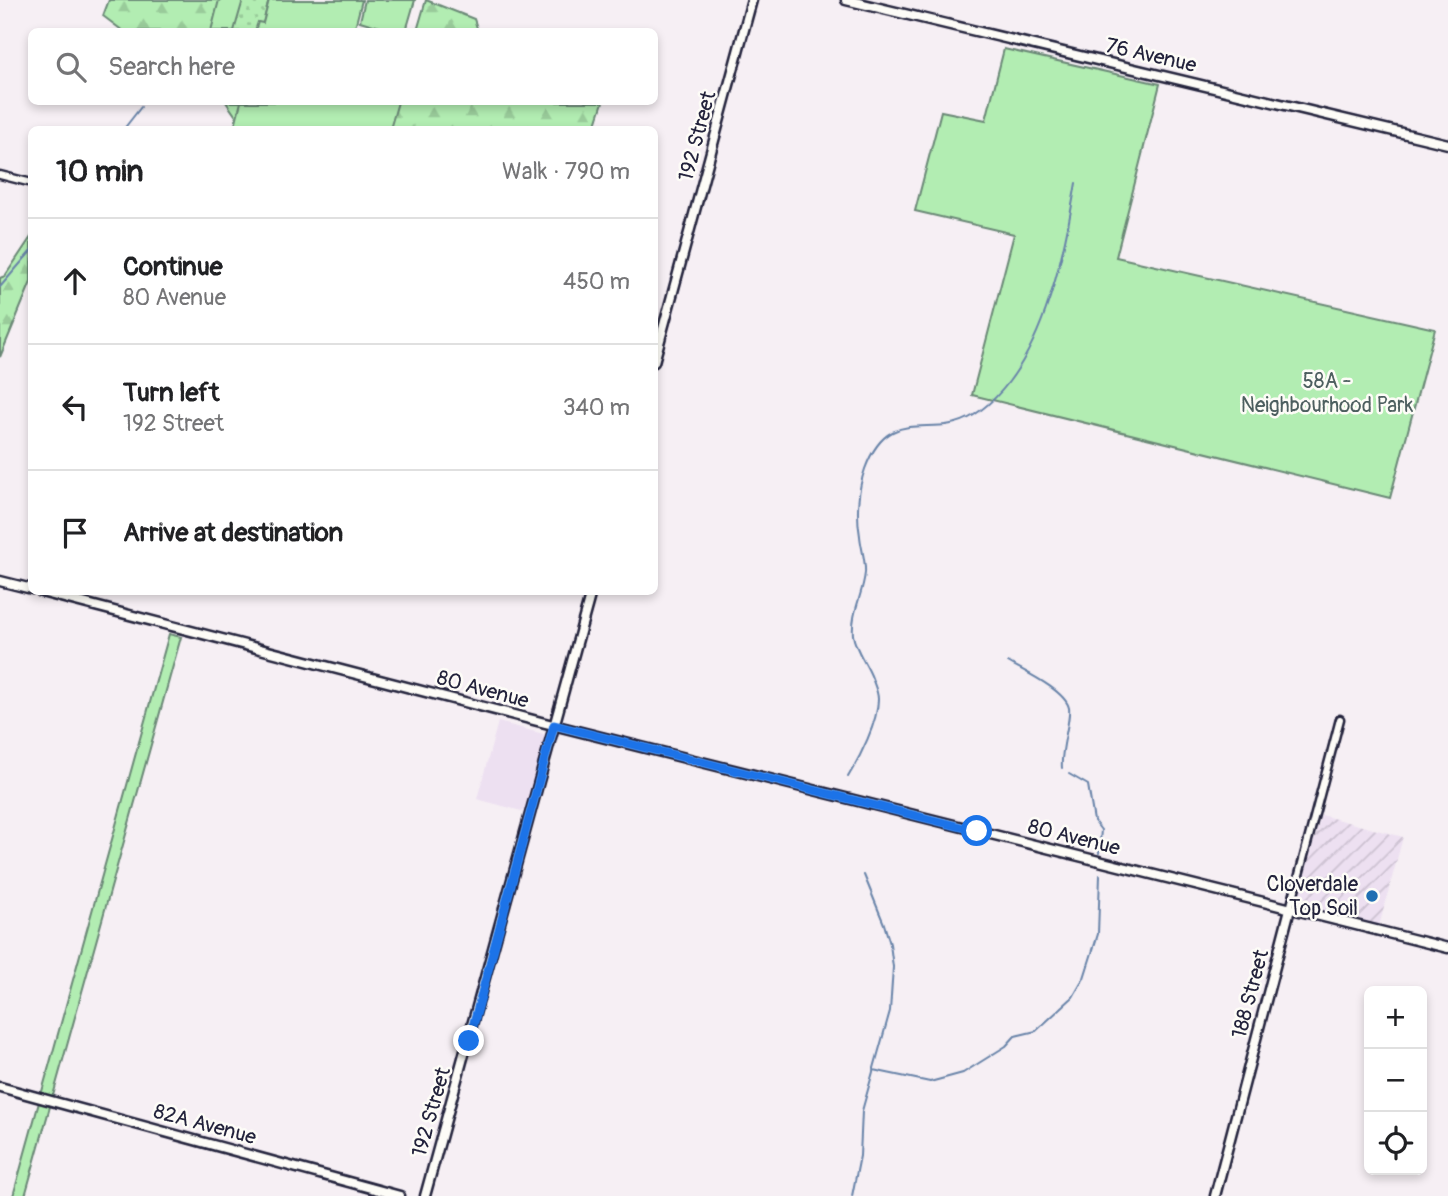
<!DOCTYPE html>
<meta charset="utf-8">
<style>
:root{--surface:#fff;--page:#f6f6f6;--text:#202124;--muted:#757577;--line:#e0e0e0}
body{margin:0;font-family:Pangolin,sans-serif;background:var(--page);color:var(--text)}
.controls{position:absolute;right:21px;bottom:21px;display:grid;overflow:hidden;border-radius:10px;box-shadow:0 4px 10px #0003}
.controls button{width:63px;height:63px;display:grid;place-items:center;padding:0;border:0;border-bottom:2px solid var(--line);background:var(--surface);color:var(--text);font:35px sans-serif}
.stop{position:absolute;width:21px;height:21px;margin:-16px;border:5px solid #1a73e8;border-radius:50%;background:#fff}
.stop.end{background:#1a73e8;border-color:#fff;box-shadow:0 2px 7px #0008}
.list{margin:0;padding:0;list-style:none}
h2{display:flex;justify-content:space-between;align-items:center;height:91px;margin:0;padding:0 28px;font-size:30px}
h2 small{font-size:23px;font-weight:400;color:var(--muted)}
.list li{display:grid;grid-template-columns:46px 1fr auto;gap:21px;align-items:center;box-sizing:border-box;height:126px;padding:0 28px;border-top:2px solid var(--line)}
.list b{display:block;font-size:26px;white-space:nowrap}
.list p{margin:0;font-size:23px;white-space:nowrap;color:var(--muted)}
.list em{font-size:23px;font-style:normal;color:var(--muted)}
.icon{flex:none;width:38px;height:38px;fill:none;stroke:currentColor;stroke-width:2;stroke-linecap:round;stroke-linejoin:round}
.map{position:relative;flex:none;width:1448px;height:1196px;overflow:hidden}
.search{position:absolute;background:var(--surface);box-shadow:0 4px 10px #0003;left:28px;top:28px;width:630px;height:77px;display:flex;align-items:center;gap:18px;box-sizing:border-box;padding:0 24px;border-radius:10px;color:var(--muted);font-size:26px}
.panel{position:absolute;background:var(--surface);box-shadow:0 4px 10px #0003;left:28px;top:126px;width:630px;height:469px;border-radius:10px}
.map>svg:first-child{display:block}
.built{fill:#ede0f1}
.industrial{fill:url(#industrial-furrows)}
.grass{fill:url(#grass-dots);stroke:#6a8876;stroke-width:2}
.forest{fill:url(#forest-firs);stroke:#6a8876;stroke-width:2}
.green{fill:#b2edb2;stroke:#6a8876;stroke-width:2}
.lines{fill:none;stroke-linecap:round;stroke-linejoin:round}
.stream{stroke:#6984a9;stroke-width:2}
.street-casing{stroke:#22223b;stroke-width:11}
.secondary-casing{stroke:#22223b;stroke-width:13}
.street{stroke:#fdfcf7;stroke-width:6}
.secondary{stroke:#fdfcf7;stroke-width:8}
.route{stroke:#1a73e8;stroke-width:9}
.poi-dot{fill:#1f6fb2;stroke:#fdfcf7;stroke-width:2.5}
.labels{text-anchor:middle;stroke-width:5;stroke-linejoin:round;paint-order:stroke}
.street-label{font-size:21px;fill:#22223b;stroke:#fdfcf7}
.park-label{font-size:21px;fill:#4d5f5f;stroke:#fdfcf7}
.poi-label{font-size:21px;fill:#22223b;stroke:#fdfcf7;text-anchor:end}
</style>
<div class="map">
<svg width="1448" height="1196" viewBox="0 0 1448 1196">
<defs>
<pattern id="industrial-furrows" width="10" height="10" patternUnits="userSpaceOnUse" patternTransform="scale(1.75)"><rect width="10" height="10" fill="#ede0f1"/><path d="M-1 1l2-2M0 10L10 0M9 11l2-2" fill="none" stroke="#cbc0d0"/></pattern>
<pattern id="grass-dots" width="8" height="8" patternUnits="userSpaceOnUse" patternTransform="scale(1.75)"><rect width="8" height="8" fill="#b2edb2"/><path d="M2 2h.1M6 6h.1" fill="none" stroke="#99cb9a" stroke-width="1.8" stroke-linecap="round"/></pattern>
<pattern id="forest-firs" width="22" height="20" patternUnits="userSpaceOnUse" patternTransform="scale(1.75)"><rect width="22" height="20" fill="#b2edb2"/><path d="M5 1l3.5 6h-7zM16 11l3.5 6h-7z" fill="#99cb9a"/></pattern>
</defs>
<rect width="100%" height="100%" fill="#f6eff4"/>
<filter id="ink" filterUnits="userSpaceOnUse"><feTurbulence type="fractalNoise" baseFrequency=".0143" numOctaves="2"/><feDisplacementMap in="SourceGraphic" scale="14" xChannelSelector="R" yChannelSelector="G"/><feConvolveMatrix kernelMatrix="1 2 1 2 8 2 1 2 1" color-interpolation-filters="sRGB"/></filter>
<g filter="url(#ink)">
<!-- built -->
<path class="built" d="M498,722l53,14 -22,77 -52,-14z"/>
<!-- industrial -->
<path class="industrial" d="M1321,815l82,22 -24,89 -82,-23z"/>
<!-- grass -->
<path class="grass" d="M225,0h44l-6,23 -7,8 -35,1z"/>
<!-- forest -->
<g class="forest">
<path d="M109,0h116l-4,31h-98l-20,-15z"/>
<path d="M426,0l48,19 4,12h-61z"/>
<path d="M226,102h377l-9,28 -76,-2 -1,2 -283,-1 3,-11z"/>
<path d="M31,237v45l-31,75v-79l5,-2z"/>
</g>
<!-- green -->
<g class="green">
<path d="M219,0h24l-9,31h-23z"/>
<path d="M269,0h93l-8,31h-99l3,-9 5,1z"/>
<path d="M365,0h50l-9,31h-13l-33,-10z"/>
<path d="M1004,49l156,35 -44,173 319,72 -45,169 -418,-103 42,-161 -99,-23 26,-100 45,9z"/>
<path d="M241,102h157l-8,27h-156z"/>
<path d="M169,634l12,3 -156,559h-12z"/>
</g>
<g class="lines">
<!-- stream -->
<g class="stream">
<path d="M123,130l18,-23"/>
<path d="M0,287l32,-37"/>
<path d="M1008,662c15,9 57,28 61,46 2,12 -9,43 -7,60"/>
<path d="M1069,774l19,11 6,36 7,9 -2,23"/>
<path d="M848,777c12,-20 30,-55 30,-78 0,-7 -4,-15 -6,-21 -5,-14 -17,-28 -19,-43 -2,-22 10,-41 12,-62 1,-11 -4,-25 -5,-37 -4,-22 -2,-47 5,-67 25,-68 67,-27 109,-54 68,-44 89,-158 102,-232"/>
<path d="M873,1070l57,12 33,-9 43,-27 9,-10 21,-5 37,-34 11,-19 14,-44 2,-59"/>
<path d="M852,1196l8,-40 2,-45 28,-100 3,-44 -3,-23 -6,-20 -20,-49"/>
</g>
<!-- street casing -->
<g class="street-casing">
<g id="street">
<path d="M0,175l32,8"/>
<path d="M1290,909l50,-190"/>
</g>
</g>
<!-- secondary casing -->
<g class="secondary-casing">
<g id="secondary">
<path d="M846,0l602,144"/>
<path d="M654,362l98,-362"/>
<path d="M0,581l32,8"/>
<path d="M41,592l504,131 903,225"/>
<path d="M0,1087l400,109"/>
<path d="M425,1196l166,-604"/>
<path d="M1215,1196l75,-287"/>
</g>
</g>
<!-- street -->
<use href="#street" class="street"/>
<!-- secondary -->
<use href="#secondary" class="secondary"/>
</g>
</g>
<g class="lines" filter="url(#ink)">
<!-- route -->
<path class="route" d="M469,1041l85,-316 423,106"/>
</g>
<!-- markers -->
<circle class="poi-dot" cx="1372" cy="896" r="7"/>
<g class="labels">
<!-- street labels -->
<g class="street-label">
<text transform="translate(1151 55) rotate(13)" y="7">76 Avenue</text>
<text transform="translate(697 136) rotate(-75)" y="7">192 Street</text>
<text transform="translate(483 689) rotate(15)" y="7">80 Avenue</text>
<text transform="translate(1074 837) rotate(14)" y="7">80 Avenue</text>
<text transform="translate(1250 994) rotate(-75)" y="7">188 Street</text>
<text transform="translate(431 1112) rotate(-74)" y="7">192 Street</text>
<text transform="translate(205 1124) rotate(15)" y="7">82A Avenue</text>
</g>
<!-- park labels -->
<g class="park-label">
<text x="1327" y="388">58A -<tspan x="1327" dy="24">Neighbourhood Park</tspan></text>
</g>
<!-- poi labels -->
<g class="poi-label">
<text x="1358" y="891">Cloverdale<tspan x="1358" dy="24">Top Soil</tspan></text>
</g>
</g>
</svg>
<div class="controls">
<button>+</button>
<button>−</button>
<button><svg class="icon" aria-label="locate" viewBox="0 0 24 24"><circle cx="12" cy="12" r="6"/><path d="M12 2v4M12 18v4M2 12h4M18 12h4"/></svg></button>
</div>
<div class="stop" style="left:977px;top:831px"></div>
<div class="stop end" style="left:469px;top:1041px"></div>
<div class="search"><svg class="icon" aria-label="search" viewBox="0 0 24 24"><circle cx="10" cy="10" r="6"/><path d="M15 15l6 6"/></svg>Search here</div>
<section class="panel">
<h2>10 min<small>Walk · 790 m</small></h2>
<ul class="list">
<li><svg class="icon" aria-label="ahead" viewBox="0 0 24 24"><path d="M12 20V5M6 11l6-6 6 6"/></svg><div><b>Continue</b><p>80 Avenue</p></div><em>450 m</em></li>
<li><svg class="icon" aria-label="left" viewBox="0 0 24 24"><path d="M17 20v-9H6M10 6l-5 5 5 5"/></svg><div><b>Turn left</b><p>192 Street</p></div><em>340 m</em></li>
<li><svg class="icon" aria-label="arrive" viewBox="0 0 24 24"><path d="M6 21V4h12l-3 4 3 4H6"/></svg><div><b>Arrive at destination</b></div></li>
</ul>
</section>
</div>
